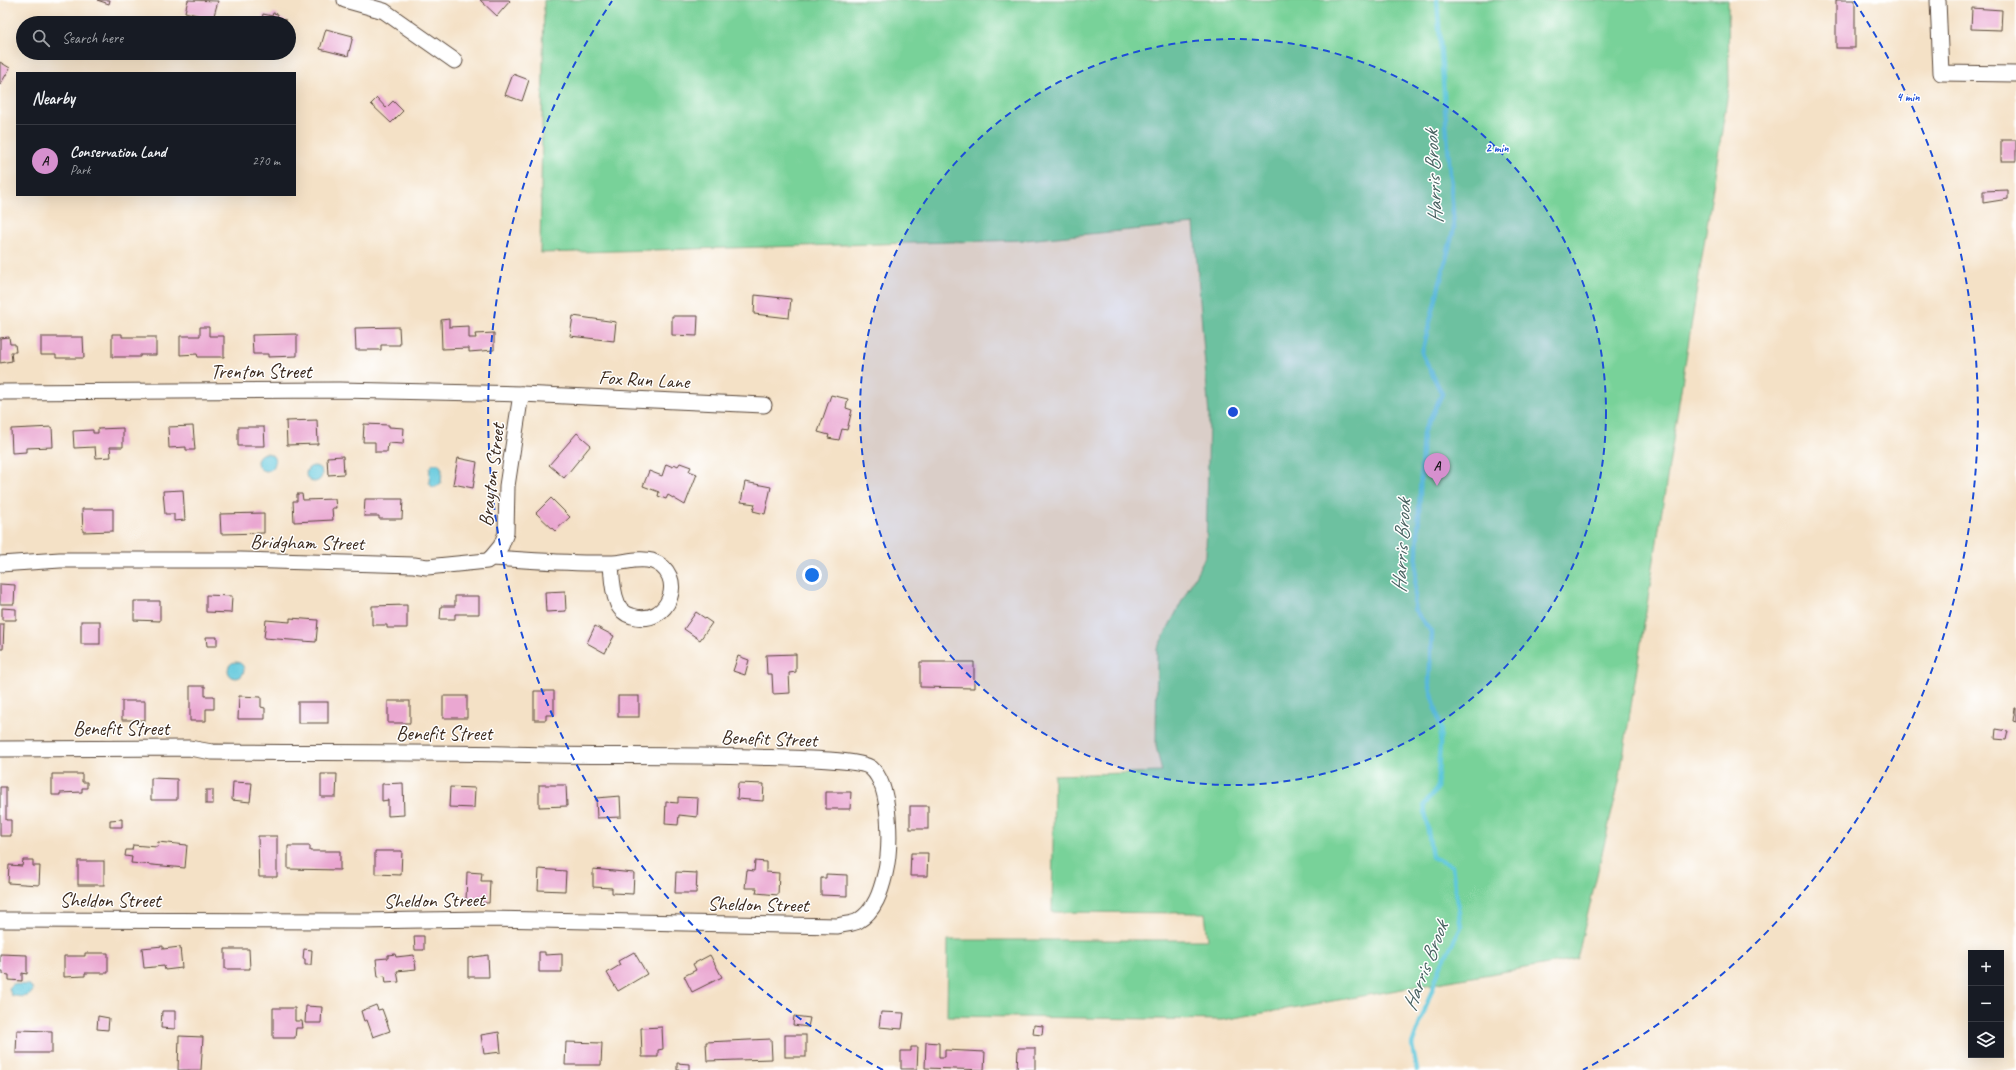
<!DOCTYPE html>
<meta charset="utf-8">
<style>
:root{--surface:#171b24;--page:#242831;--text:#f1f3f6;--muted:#9ea1a6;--line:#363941;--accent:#d690ce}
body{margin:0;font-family:Caveat,sans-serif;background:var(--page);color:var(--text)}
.controls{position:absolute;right:12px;bottom:12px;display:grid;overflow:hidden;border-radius:0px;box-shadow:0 4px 16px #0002}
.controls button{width:36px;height:36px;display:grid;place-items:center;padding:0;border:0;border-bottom:1px solid var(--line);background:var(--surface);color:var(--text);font:20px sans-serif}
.you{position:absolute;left:812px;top:575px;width:14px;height:14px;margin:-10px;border:3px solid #fff;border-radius:50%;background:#1a73e8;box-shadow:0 0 0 6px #1a73e833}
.badge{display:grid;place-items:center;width:26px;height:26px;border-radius:50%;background:var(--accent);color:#111;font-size:13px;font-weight:700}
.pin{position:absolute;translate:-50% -33px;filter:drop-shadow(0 1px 2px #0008)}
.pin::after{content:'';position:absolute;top:21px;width:14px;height:12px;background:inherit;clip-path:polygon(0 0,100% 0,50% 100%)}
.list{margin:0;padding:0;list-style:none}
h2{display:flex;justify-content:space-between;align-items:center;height:52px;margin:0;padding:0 16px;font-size:17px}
h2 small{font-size:13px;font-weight:400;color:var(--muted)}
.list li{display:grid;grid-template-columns:26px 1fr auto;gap:12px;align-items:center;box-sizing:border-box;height:72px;padding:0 16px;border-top:1px solid var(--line)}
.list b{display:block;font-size:15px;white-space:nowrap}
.list p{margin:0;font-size:13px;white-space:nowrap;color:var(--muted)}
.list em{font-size:13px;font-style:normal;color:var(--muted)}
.icon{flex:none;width:22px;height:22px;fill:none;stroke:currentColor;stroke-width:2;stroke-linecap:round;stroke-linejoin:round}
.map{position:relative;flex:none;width:2016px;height:1070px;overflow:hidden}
.search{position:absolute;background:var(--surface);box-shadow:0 4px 16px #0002;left:16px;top:16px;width:280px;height:44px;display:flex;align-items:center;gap:10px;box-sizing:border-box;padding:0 14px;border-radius:22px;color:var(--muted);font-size:15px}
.panel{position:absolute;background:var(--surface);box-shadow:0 4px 16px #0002;left:16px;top:72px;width:280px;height:124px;border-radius:0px}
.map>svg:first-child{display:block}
.green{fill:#78d299;stroke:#5a7e5c}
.water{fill:#60c8dc;stroke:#4e797d}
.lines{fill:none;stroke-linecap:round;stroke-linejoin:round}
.stream{stroke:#60c8dc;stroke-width:4.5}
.building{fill:#eaa7d1}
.minor-casing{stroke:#574537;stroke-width:17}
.minor{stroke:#fff;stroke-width:15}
.ring{fill:none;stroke:#1d4ed8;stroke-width:2;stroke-dasharray:7 5}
.labels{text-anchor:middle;stroke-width:3;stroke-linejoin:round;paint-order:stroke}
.street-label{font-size:20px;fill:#3b2a1e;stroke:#fff}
.water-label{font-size:21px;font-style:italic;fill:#486160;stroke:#fff}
.centre{fill:#1d4ed8;stroke:#fff;stroke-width:2}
.ring-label{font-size:12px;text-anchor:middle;font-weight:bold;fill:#1d4ed8;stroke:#fff;stroke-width:3;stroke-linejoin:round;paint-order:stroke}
</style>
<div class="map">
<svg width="2016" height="1070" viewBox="0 0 2016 1070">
<rect width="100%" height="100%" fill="#fff"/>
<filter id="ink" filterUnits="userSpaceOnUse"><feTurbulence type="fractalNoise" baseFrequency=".025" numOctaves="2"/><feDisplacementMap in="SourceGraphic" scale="8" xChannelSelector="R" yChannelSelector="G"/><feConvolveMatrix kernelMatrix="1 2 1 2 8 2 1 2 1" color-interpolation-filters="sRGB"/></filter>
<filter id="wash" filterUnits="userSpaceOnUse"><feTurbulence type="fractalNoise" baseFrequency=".012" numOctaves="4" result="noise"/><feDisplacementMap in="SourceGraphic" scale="16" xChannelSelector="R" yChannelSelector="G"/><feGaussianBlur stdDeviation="0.9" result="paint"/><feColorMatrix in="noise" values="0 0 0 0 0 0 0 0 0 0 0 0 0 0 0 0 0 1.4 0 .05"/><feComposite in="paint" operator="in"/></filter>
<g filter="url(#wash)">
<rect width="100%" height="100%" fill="#f4e1c6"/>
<!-- green -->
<path class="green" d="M544,0h1184l1,86 -110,696 -42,177 -355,61 -275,-4 1,-76h260l-3,-27 -153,-1 2,-137 108,-3 -6,-26 1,-97 49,-94 3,-139 -15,-192 -169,16 -485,13z"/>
<!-- water -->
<g class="water">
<circle cx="266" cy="462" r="9"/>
<path d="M433,464h6l3,5 -1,14 -5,4h-4l-3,-5 1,-15z"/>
<circle cx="314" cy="474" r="8"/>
<circle cx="236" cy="670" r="8"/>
<path d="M13,984l17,1 3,5c-3,9 -14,7 -22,5l-2,-7z"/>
</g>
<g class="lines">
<!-- stream -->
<path class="stream" d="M1417,1070l-5,-25 29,-80 20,-38 -9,-61 -20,-9 -8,-52 13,-16 4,-60 -12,-46 3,-50 -18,-24 9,-176 19,-39 -20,-41 32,-125 -17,-228"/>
</g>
<g id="blocks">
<!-- building -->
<g class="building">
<path d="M97,0h13l-1,4z"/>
<path d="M188,0l30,1 -5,18 -28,-7z"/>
<path d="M480,0h29l1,1 -13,15z"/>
<rect x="1836" y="0" width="19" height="48"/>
<path d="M1972,8l30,2 -1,20 -30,-1z"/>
<path d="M273,13l5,1 -1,4 9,2v3h-25l2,-9 9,2z"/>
<path d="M326,29l27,7 -5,20 -28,-7z"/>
<path d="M0,62l10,6 -10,17z"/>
<path d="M513,74l16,6 -7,21 -17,-6z"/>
<path d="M377,98l9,10 7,-7 10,10 -12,12 -20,-19z"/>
<rect x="2001" y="140" width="15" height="21"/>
<path d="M2008,190v9l-25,4v-12z"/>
<path d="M755,295l36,4 -2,19 -35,-4z"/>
<path d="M573,316l43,6 -2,19 -44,-5z"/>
<path d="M672,316h26l-1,20 -25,-1z"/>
<path d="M449,319v8l20,-1v12h7l-1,-4 19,-1v17l-25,2v-4l-27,1 -1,-29z"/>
<path d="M200,327h9v9h15v21h-26l-1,-3 -17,1v-19h20z"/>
<path d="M399,327l1,18h-19v5h-25l-1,-22z"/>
<path d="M112,334h10v3h34v18h-16v2h-28z"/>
<path d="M297,334v22l-29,1v-3h-15l-1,-19z"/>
<path d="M9,337l1,7h5l1,8h-5l1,9 -12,2v-25z"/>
<path d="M41,337h42l1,21h-28v-3h-15z"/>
<path d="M831,395l17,4 -2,9 6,2 -5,20 -5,-1 -3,11 -11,-2 1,-3 -11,-3z"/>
<path d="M317,420l1,24 -31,1 -1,-24z"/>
<path d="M364,424l25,1v2l15,1 -1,16 -15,-1 -1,9h-12v-10h-12z"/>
<path d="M193,426l2,24h-9v-3l-17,1 -1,-21z"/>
<path d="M52,427l1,20 -27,1v4l-14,1 -1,-24z"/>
<path d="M238,427h26l1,19h-27z"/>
<path d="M123,428v19h-13l1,10 -15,1 -1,-11 -21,1 -1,-17 20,-1v3h5v-4z"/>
<path d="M577,433l14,12 -27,33 -15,-13z"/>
<path d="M343,456l1,18 -16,1 -1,-18z"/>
<path d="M458,458l19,4 -4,26 -20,-4z"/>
<path d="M680,463l11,4 -2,4 8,3 -12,31 -17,-10 -2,4 -8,-3 1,-4 -16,-6 6,-15 13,5 4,-12 7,3 1,-3 4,2z"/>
<path d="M745,482l26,5 -6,27 -12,-3 2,-7 -14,-2z"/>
<path d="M183,490l2,30 -11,1v-7h-9l-2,-23z"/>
<path d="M297,494h5l1,6 32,-1 1,9h-4l1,12 -39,2 -1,-21h4z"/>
<path d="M551,498l19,19 -15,14 -19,-18z"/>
<path d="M365,499h38l-1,20h-23v-3h-15z"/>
<path d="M82,509h31v22l-30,1z"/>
<path d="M264,513v20l-43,1 -1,-20z"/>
<path d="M0,584l15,1 -1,19h-14z"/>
<path d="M565,591l1,20 -20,1 -1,-20z"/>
<path d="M206,595l26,1 -1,17 -25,-1z"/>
<path d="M455,596h24v18h-24v5h-15l1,-13h14z"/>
<path d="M134,601h26v20l-26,-1z"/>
<path d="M407,605v23h-20v-3h-15v-19z"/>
<path d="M2,608l14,1v11h-14z"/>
<path d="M696,612l16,11 -12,17 -16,-11z"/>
<path d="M290,618l28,2 -2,22 -52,-4 2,-18 24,2z"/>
<rect x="81" y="621" width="19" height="23"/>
<path d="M0,624h4l-1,25h-3z"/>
<path d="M595,626l19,10 -9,17 -18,-10z"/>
<path d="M206,637h11v9h-10z"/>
<path d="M796,654v18l-7,1 1,20 -17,1 -1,-20h-5l-1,-19z"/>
<path d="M738,656l11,4 -4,15 -12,-4z"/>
<path d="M920,662h54v26l-54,-1z"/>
<path d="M190,686h15v10h9v13h-8v12h-16z"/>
<path d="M534,691h20v24h-8v5h-12z"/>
<path d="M239,696l22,1v10l4,1v11h-27z"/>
<rect x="443" y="696" width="24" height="22"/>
<rect x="618" y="696" width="21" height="21"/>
<rect x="122" y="701" width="23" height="19"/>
<rect x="388" y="701" width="22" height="22"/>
<rect x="298" y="702" width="30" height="21"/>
<path d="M2015,708h1v14l-3,-1z"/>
<path d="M1996,729l12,2 -2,9 -11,-1z"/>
<path d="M52,774h30v8h5v6h-5v4l-22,1v2h-8z"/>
<path d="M321,774h16l-1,23h-15z"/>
<path d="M151,778l26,1v21h-26z"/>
<path d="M233,782l19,1 -2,19 -18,-2z"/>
<path d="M403,783l1,32 -16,1v-16l-6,1v-17z"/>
<path d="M738,783l26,1 -1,17 -26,-2z"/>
<path d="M539,785h27l1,21 -28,1z"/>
<path d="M0,787h6v33h5v16h-11z"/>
<path d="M450,787l25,1 -1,20 -25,-1z"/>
<rect x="206" y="790" width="7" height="14"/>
<path d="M826,792h25l-1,17h-24z"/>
<path d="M620,796l1,21 -24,1 -1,-20z"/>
<path d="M678,797l20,1 -1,19 -18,-2 -1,10 -13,-1 1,-22 12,1z"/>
<rect x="910" y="806" width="18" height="23"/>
<path d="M122,819v8h-12v-7z"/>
<path d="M258,836h19v41h-18z"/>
<path d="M158,842l29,3 -2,23 -54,-5 1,-6 -7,-1 1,-6h6l1,-5 24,2z"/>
<path d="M288,846h22v5h30v19l-52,-1z"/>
<path d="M375,851h27l-1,24 -26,-1z"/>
<path d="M911,853h17l-1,23h-17z"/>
<path d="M23,860h10v6h7l-1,19 -31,-2 1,-18 13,1z"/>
<rect x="78" y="861" width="26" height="24"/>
<path d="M755,861l11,1v10l13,1 -1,22 -22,-2 1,-5h-12l2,-18 7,1z"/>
<path d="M539,869l27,2 -1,20 -27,-1z"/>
<path d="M593,869l41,4 -1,21 -21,-1v-5l-19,-1z"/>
<path d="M467,872l15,1 -1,8h9l-1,22 -23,-1z"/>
<path d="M676,872l21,1 -1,20h-21z"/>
<path d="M826,874l21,1v21l-26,-1v-17h5z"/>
<path d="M414,936h10v14h-9z"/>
<path d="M163,946v3l17,-2 2,21 -17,2 -1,-4 -20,2 -2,-20z"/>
<path d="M225,949h24l1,20h-25z"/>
<path d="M304,949l8,1 -1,15h-6v-6h-2z"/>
<path d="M539,952h6v3l17,-1v18h-23z"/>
<path d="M634,952l13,22 -29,17 -11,-18 13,-8 -2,-4z"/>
<path d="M85,953h23v20h-23v3l-21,1v-21h21z"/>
<path d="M0,954l27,1v19l-5,-1v8l-13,-1v-5l-6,-1v-3h-3z"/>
<path d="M395,954l1,3 18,-2 2,14 -19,2 2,11 -13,1 -1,-7 -7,1 -2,-18 12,-1v-3z"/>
<path d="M488,955l1,22h-21v-19z"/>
<path d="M710,955l12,22 -30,15 -8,-16 12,-6 -3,-6z"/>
<path d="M376,1005l2,5 4,-1 8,22 -17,6 -6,-17 -3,1 -3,-10z"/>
<path d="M306,1006l16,1 -1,16h-16z"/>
<path d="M273,1008h22v13h7l1,7h-7l-1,10h-22z"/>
<path d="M162,1011h13v18l-14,-1z"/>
<path d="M881,1012l23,1 -2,16 -23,-2z"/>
<path d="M98,1016l11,2 -1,12 -11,-1z"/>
<path d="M794,1016l16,2 -2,9 -15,-2z"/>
<path d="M1034,1025l9,1 -1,9 -9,-1z"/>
<path d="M662,1027l1,22 -5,1v7h-16l-1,-29z"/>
<path d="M17,1030l35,1v22h-36z"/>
<path d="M499,1032l2,20 -17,2 -3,-19z"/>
<rect x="785" y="1035" width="21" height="22"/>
<path d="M179,1036l24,1 -2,33h-23z"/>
<path d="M771,1039l1,20 -65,2 -1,-19z"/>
<path d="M566,1042l36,1 -1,22h-36z"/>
<path d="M926,1042l13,1v14h6v-7l40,2 -1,18 -59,-2z"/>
<path d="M911,1047h7l-1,22h-16v-18h10z"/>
<path d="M1018,1048h17v22h-18z"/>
<path d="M677,1063l12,1v6h-12z"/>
</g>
</g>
</g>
<g filter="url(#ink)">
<use href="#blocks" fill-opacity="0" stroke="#574537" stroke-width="1"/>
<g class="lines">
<!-- minor casing -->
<g class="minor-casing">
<g id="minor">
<path d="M345,0l39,11 71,50"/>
<path d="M1938,0l3,73 75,1"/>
<path d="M0,392l339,-2 182,4 243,11"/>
<path d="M491,558l10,-12 5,-13 1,-47 14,-92"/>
<path d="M0,564l60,-4h180l174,5 13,2 60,-6 4,-3c39,2 79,6 119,5 14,0 28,-6 42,-2 36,12 18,67 -20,55 -7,-2 -13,-7 -15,-14 -5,-12 -5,-25 -6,-38"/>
<path d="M0,749l189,-1 23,4c112,1 225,0 337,3 68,1 136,0 204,2 19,1 107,1 118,11 21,18 20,81 14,106 -4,17 -10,37 -27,47 -5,3 -14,3 -20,5l-353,-7 -125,2 -360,-1"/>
</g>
</g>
<!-- minor -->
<use href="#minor" class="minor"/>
</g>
</g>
<!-- distance rings -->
<circle cx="1233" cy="412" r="373" fill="#1d4ed8" fill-opacity=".12"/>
<g class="ring">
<circle cx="1233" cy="412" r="373"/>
<path d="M883 1070A745 745 0 0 1 612 1M1854 1A745 745 0 0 1 1583 1070"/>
</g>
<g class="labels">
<!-- street labels -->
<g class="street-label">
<text x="261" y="378">Trenton Street</text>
<text transform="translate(644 379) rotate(3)" y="7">Fox Run Lane</text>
<text transform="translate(491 475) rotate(-83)" y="7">Brayton Street</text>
<text transform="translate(307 542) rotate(1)" y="7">Bridgham Street</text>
<text x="121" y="735">Benefit Street</text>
<text x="444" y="740">Benefit Street</text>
<text transform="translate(769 738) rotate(2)" y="7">Benefit Street</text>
<text x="110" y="907">Sheldon Street</text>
<text transform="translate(434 900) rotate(-1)" y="7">Sheldon Street</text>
<text transform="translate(758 904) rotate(1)" y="7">Sheldon Street</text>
</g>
<!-- water labels -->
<g class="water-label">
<text transform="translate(1433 177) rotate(-93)" y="7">Harris Brook</text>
<text transform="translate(1401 546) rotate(-87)" y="7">Harris Brook</text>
<text transform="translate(1425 966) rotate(-69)" y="7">Harris Brook</text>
</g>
</g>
<circle cx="1233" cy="412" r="6" class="centre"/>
<g class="ring-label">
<text x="1908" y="101">4 min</text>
<text x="1497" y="152">2 min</text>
</g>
</svg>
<div class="controls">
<button>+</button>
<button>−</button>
<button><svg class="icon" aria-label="layers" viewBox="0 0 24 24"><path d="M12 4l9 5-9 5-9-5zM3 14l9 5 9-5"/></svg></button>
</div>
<div class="you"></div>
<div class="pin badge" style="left:1437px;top:486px">A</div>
<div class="search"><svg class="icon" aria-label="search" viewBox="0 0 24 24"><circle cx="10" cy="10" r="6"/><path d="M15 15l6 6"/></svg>Search here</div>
<section class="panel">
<h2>Nearby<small></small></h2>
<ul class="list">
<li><span class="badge">A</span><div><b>Conservation Land</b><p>Park</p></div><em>270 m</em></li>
</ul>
</section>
</div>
